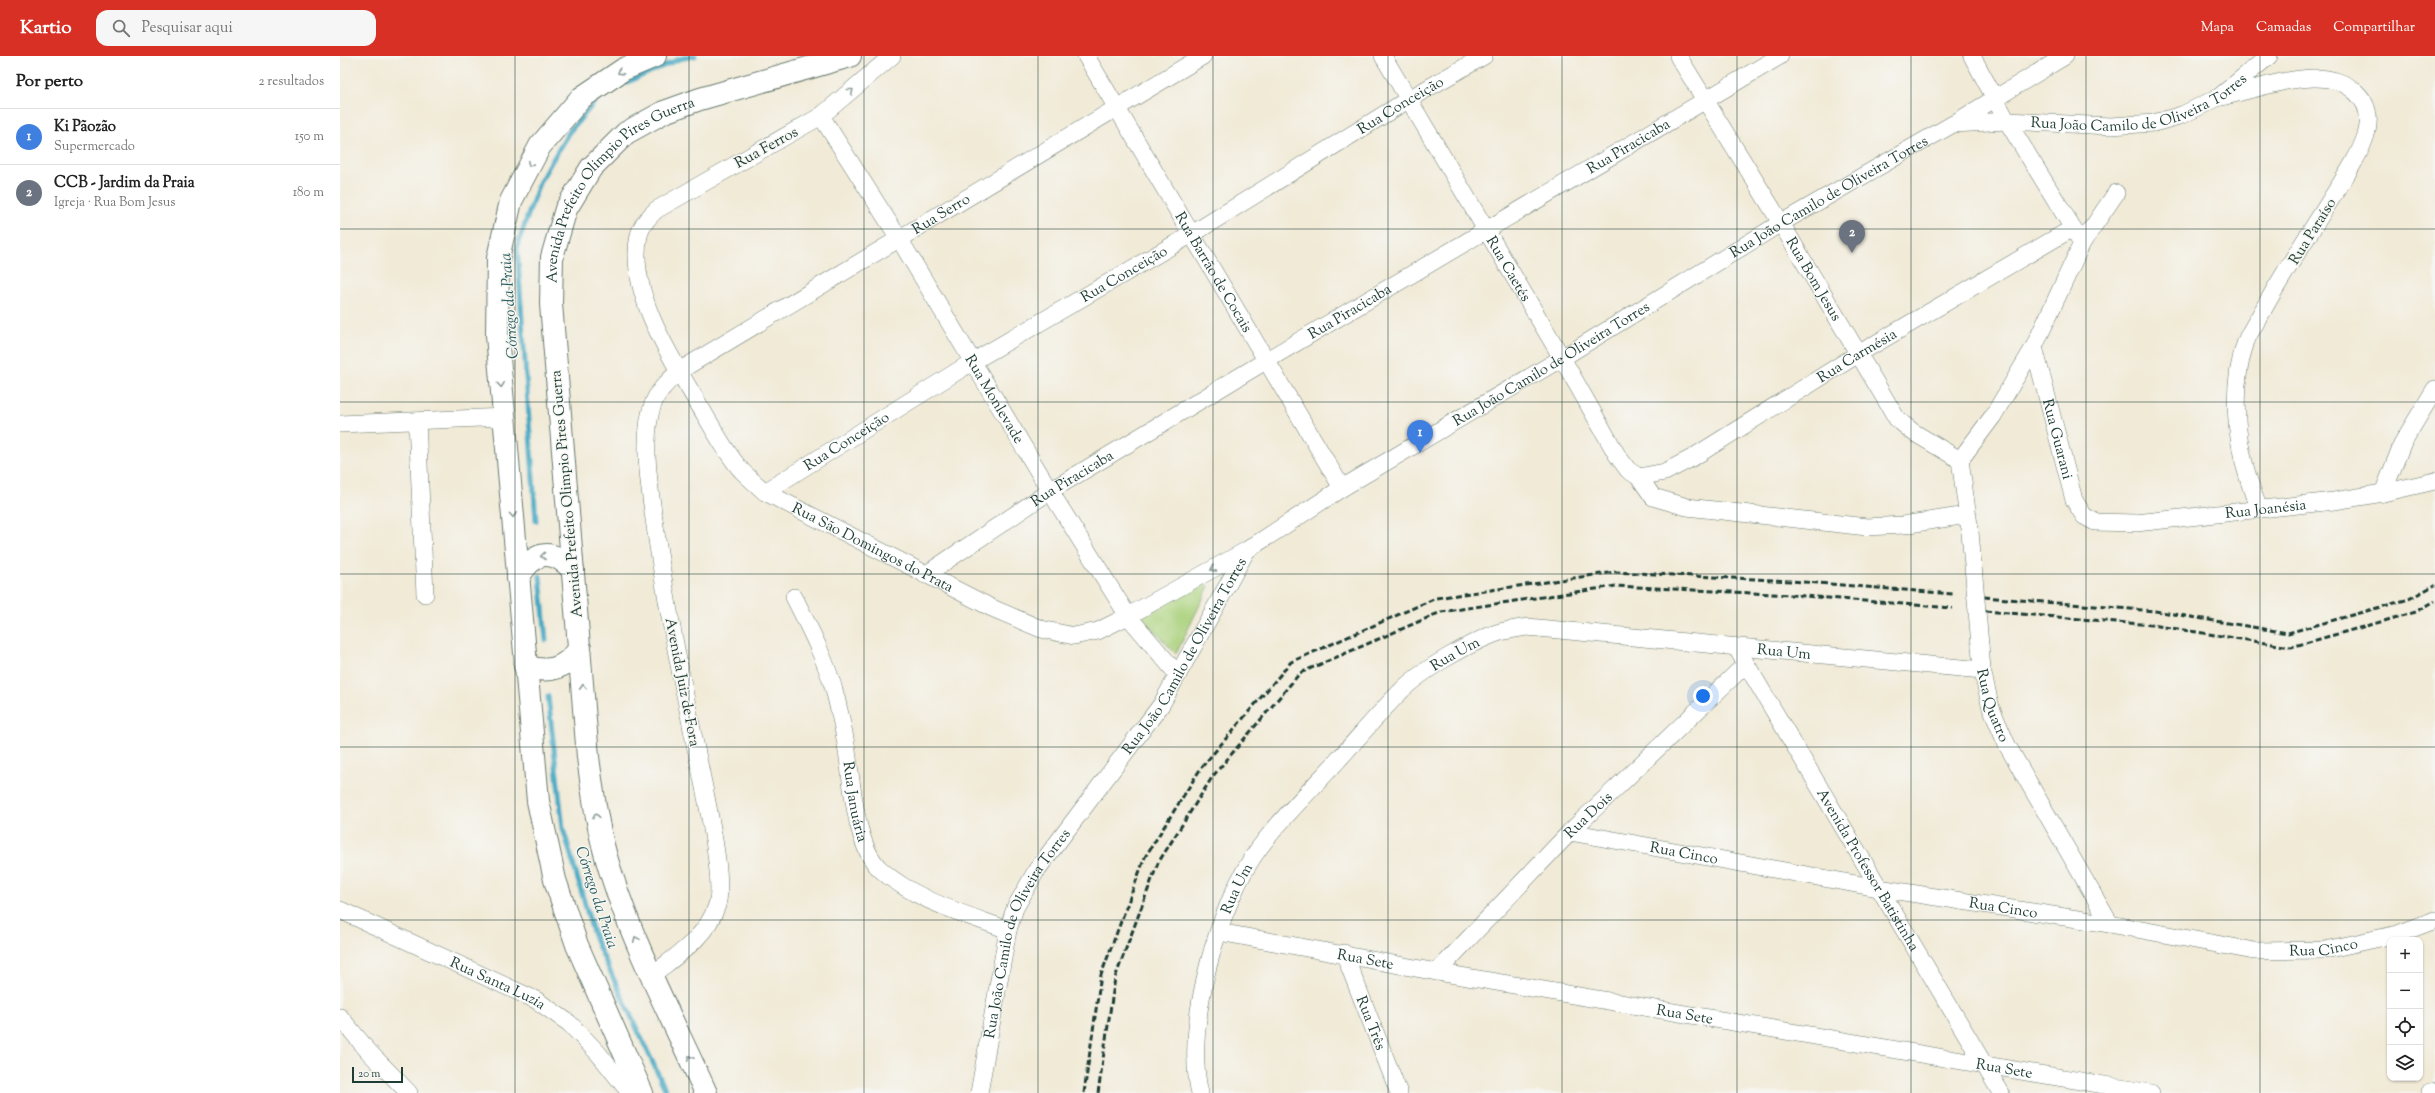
<!DOCTYPE html>
<html lang="pt">
<meta charset="utf-8">
<style>
:root{--surface:#fff;--page:#f6f6f6;--text:#222;--muted:#767676;--line:#e0e0e0;--accent:#d93025}
body{margin:0;font-family:"Sorts Mill Goudy",serif;background:var(--page);color:var(--text)}
.controls{position:absolute;right:12px;bottom:12px;display:grid;overflow:hidden;border-radius:8px;box-shadow:0 1px 3px #0004}
.controls button{width:36px;height:36px;display:grid;place-items:center;padding:0;border:0;border-bottom:1px solid var(--line);background:var(--surface);color:var(--text);font:20px sans-serif}
.scale{position:absolute;left:12px;bottom:10px;width:51px;box-sizing:border-box;padding-left:4px;border:2px solid #1f3d34;border-top:0;font-size:11px;line-height:14px;white-space:nowrap;color:#1f3d34;-webkit-text-stroke:3px #f6f6f2;paint-order:stroke}
.you{position:absolute;left:1363px;top:640px;width:14px;height:14px;margin:-10px;border:3px solid #fff;border-radius:50%;background:#1a73e8;box-shadow:0 0 0 6px #1a73e833}
.badge{display:grid;place-items:center;width:26px;height:26px;border-radius:50%;background:var(--accent);color:#fff;font-size:13px;font-weight:700}
.pin{position:absolute;translate:-50% -33px;filter:drop-shadow(0 1px 2px #0008)}
.pin::after{content:'';position:absolute;top:21px;width:14px;height:12px;background:inherit;clip-path:polygon(0 0,100% 0,50% 100%)}
.list{margin:0;padding:0;list-style:none}
h2{display:flex;justify-content:space-between;align-items:center;height:52px;margin:0;padding:0 16px;font-size:17px}
h2 small{font-size:13px;font-weight:400;color:var(--muted)}
.list li{display:grid;grid-template-columns:26px 1fr auto;gap:12px;align-items:center;box-sizing:border-box;height:56px;padding:0 16px;border-top:1px solid var(--line)}
.list b{display:block;font-size:15px;white-space:nowrap}
.list p{margin:0;font-size:13px;white-space:nowrap;color:var(--muted)}
.list em{font-size:13px;font-style:normal;color:var(--muted)}
.icon{flex:none;width:22px;height:22px;fill:none;stroke:currentColor;stroke-width:2;stroke-linecap:round;stroke-linejoin:round}
.map{position:relative;flex:none;width:2095px;height:1037px;overflow:hidden}
header{display:flex;align-items:center;gap:24px;box-sizing:border-box;height:56px;padding:0 20px;background:var(--accent);color:#fff}
header strong{font-size:19px}
nav{display:flex;gap:22px;margin-inline-start:auto;font-size:14px}
.search{width:280px;height:36px;background:var(--page);display:flex;align-items:center;gap:10px;box-sizing:border-box;padding:0 14px;border-radius:12px;color:var(--muted);font-size:15px}
main{display:flex}
aside{flex:1;background:var(--surface)}
.map>svg:first-child{display:block}
.green{fill:#aad17b;stroke:#648758}
.lines{fill:none;stroke-linecap:round;stroke-linejoin:round}
.stream{stroke:#43a8c3;stroke-width:5}
.minor-casing{stroke:#687a6d;stroke-width:18}
.primary-casing{stroke:#687a6d;stroke-width:24}
.minor{stroke:#fff;stroke-width:17}
.primary{stroke:#fff;stroke-width:22}
.rail{stroke:#1f3d34;stroke-width:3;stroke-dasharray:6 3;stroke-linecap:butt}
.minor-bridge-casing{stroke:#687a6d;stroke-width:18;stroke-linecap:butt}
.minor-bridge{stroke:#fff;stroke-width:17}
.oneway{stroke:#8f9e9a}
.grid{fill:none;stroke:#1f3d34;stroke-width:1;stroke-opacity:0.55}
.labels{text-anchor:middle;stroke-width:3;stroke-linejoin:round;paint-order:stroke}
.street-label{font-size:15px;fill:#1f3d34;stroke:#f6f6f2}
.water-label{font-size:16px;font-style:italic;fill:#2a5d5f;stroke:#f6f6f2}
</style>
<header>
<strong>Kartio</strong>
<div class="search"><svg class="icon" aria-label="search" viewBox="0 0 24 24"><circle cx="10" cy="10" r="6"/><path d="M15 15l6 6"/></svg>Pesquisar aqui</div>
<nav><a>Mapa</a><a>Camadas</a><a>Compartilhar</a></nav>
</header>
<main>
<aside>
<h2>Por perto<small>2 resultados</small></h2>
<ul class="list">
<li><span class="badge" style="background:#3f7fe0">1</span><div><b>Ki Pãozão</b><p>Supermercado</p></div><em>150 m</em></li>
<li><span class="badge" style="background:#6b7280">2</span><div><b>CCB - Jardim da Praia</b><p>Igreja · Rua Bom Jesus</p></div><em>180 m</em></li>
</ul>
</aside>
<div class="map">
<svg width="2095" height="1037" viewBox="0 0 2095 1037">
<rect width="100%" height="100%" fill="#f6f6f2"/>
<filter id="ink" filterUnits="userSpaceOnUse"><feTurbulence type="fractalNoise" baseFrequency=".025" numOctaves="2"/><feDisplacementMap in="SourceGraphic" scale="8" xChannelSelector="R" yChannelSelector="G"/><feConvolveMatrix kernelMatrix="1 2 1 2 8 2 1 2 1" color-interpolation-filters="sRGB"/></filter>
<filter id="wash" filterUnits="userSpaceOnUse"><feTurbulence type="fractalNoise" baseFrequency=".012" numOctaves="4" result="noise"/><feDisplacementMap in="SourceGraphic" scale="16" xChannelSelector="R" yChannelSelector="G"/><feGaussianBlur stdDeviation="0.9" result="paint"/><feColorMatrix in="noise" values="0 0 0 0 0 0 0 0 0 0 0 0 0 0 0 0 0 1.4 0 .05"/><feComposite in="paint" operator="in"/></filter>
<g filter="url(#wash)">
<rect width="100%" height="100%" fill="#f1ead7"/>
<!-- green -->
<path class="green" d="M864,526l5,4 -33,68 -36,-38z"/>
<g class="lines">
<!-- stream -->
<g class="stream">
<path d="M270,34l69,-31 16,-3"/>
<path d="M196,465l-19,-275 23,-65 29,-49 31,-36"/>
<path d="M200,520l6,64"/>
<path d="M208,640l15,132 32,111 72,154"/>
</g>
</g>
</g>
<g filter="url(#ink)">
<g class="lines">
<!-- minor casing -->
<g class="minor-casing">
<g id="minor">
<path id="s1" d="M552,0l-71,60 -165,94c-8,8 -14,14 -17,25 -13,59 38,132 66,180 11,18 22,40 37,56 7,7 15,14 23,21l227,116 49,21 33,7 24,-5 30,-15 119,-66"/>
<path id="s2" d="M746,0l256,432"/>
<path id="s3" d="M1043,0l179,302 55,97 11,15 11,7 14,20 34,10 180,20 36,-2 64,-10"/>
<path id="s4" d="M1338,0l103,167 116,196 16,13 47,28"/>
<path d="M1632,0l35,65 72,117"/>
<path d="M1882,41c29,-7 61,-18 91,-19 34,-1 64,21 53,57 -8,24 -22,43 -35,64 -23,37 -48,74 -69,113 -5,9 -12,19 -16,29 -19,56 -8,115 13,168"/>
<path id="s5" d="M481,60l79,124 150,251 78,125 50,59"/>
<path d="M1618,65l107,-65"/>
<path id="s6" d="M1694,291l40,153 10,16 11,6 41,1 198,-22 49,-8 52,-12"/>
<path d="M77,365l8,173"/>
<path d="M0,368l165,-7"/>
<path d="M1620,404l33,-44 41,-69 48,-104 34,-50"/>
<path d="M1620,404l9,65"/>
<path id="s7" d="M1299,421l26,-5 27,-14 166,-104 215,-126"/>
<path id="s8" d="M425,436l207,-130 220,-128 217,-135 75,-43"/>
<path d="M2043,437l20,-51 32,-53"/>
<path id="s9" d="M585,519l125,-84 217,-131 513,-304"/>
<path id="s10" d="M454,541c16,32 33,65 42,100 3,14 7,28 9,42 7,34 8,105 35,130 34,31 85,45 128,61"/>
<path id="s11" d="M1640,589l2,25 9,38 16,37 103,179"/>
<path id="s12" d="M1396,591l265,446"/>
<path id="s13" d="M1230,776l308,56 232,36 144,27 71,-1 73,-16 37,-14"/>
<path id="s14" d="M0,854l196,90 33,23 29,30 32,40"/>
<path id="s15" d="M879,876l218,40 714,121"/>
<path id="s16" d="M1004,897l55,140"/>
<path id="s17" d="M1097,916l133,-140 176,-168"/>
<path id="s18" d="M312,919c25,-20 55,-38 65,-70 7,-23 -7,-88 -12,-113 -18,-86 -36,-172 -49,-259 -5,-37 -16,-93 -3,-129 5,-14 16,-23 26,-33l524,-315"/>
<path d="M0,961l29,35 40,41"/>
<path id="s19" d="M639,1037l29,-163 7,-22 21,-37 125,-166 86,-155 95,-62 220,-130 219,-135 172,-99 54,-3 104,5 43,-3 28,-8 37,-18 50,-41"/>
<path id="s20" d="M860,1037c-17,-65 19,-193 60,-246 23,-31 52,-58 78,-87 21,-23 41,-47 62,-68 20,-21 68,-48 94,-58 10,-4 23,-5 33,-7l455,43"/>
<path d="M2090,1037l5,-2"/>
</g>
</g>
<!-- primary casing -->
<g class="primary-casing">
<g id="primary">
<path d="M178,522c16,-27 33,-31 55,-8"/>
<path d="M185,610c24,8 40,3 55,-18"/>
<path d="M302,1037l-65,-148 -22,-65 -17,-79 -41,-466 1,-77 13,-57 29,-55 41,-48 43,-29 31,-13"/>
<path id="s21" d="M366,1037c-33,-73 -72,-146 -96,-223 -12,-37 -17,-75 -22,-113l-37,-453 1,-47 14,-48 25,-41 35,-35 38,-21 36,-13 150,-43"/>
</g>
</g>
<!-- minor -->
<use href="#minor" class="minor"/>
<!-- primary -->
<use href="#primary" class="primary"/>
<!-- rail -->
<g class="rail">
<path d="M1644,541l171,14 133,22 121,-34 26,-14"/>
<path d="M1645,555l167,14 139,22 125,-35 19,-11"/>
<path d="M744,1037l17,-118 44,-118 56,-89 90,-106 145,-64 179,-26 177,9 161,13"/>
<path d="M758,1037l17,-115 43,-115 55,-87 87,-103 141,-61 175,-26 175,9 161,13"/>
</g>
<!-- minor-bridge casing -->
<g class="minor-bridge-casing">
<path id="minor-bridge" d="M1630,476l10,113"/>
</g>
<!-- minor-bridge -->
<use href="#minor-bridge" class="minor-bridge"/>
</g>
<!-- one-way arrows -->
<defs><path id="oneway-chevron" d="M-2-3.5L2.5 0L-2 3.5" fill="none" stroke-width="1.6" stroke-linecap="round" stroke-linejoin="round"/></defs>
<g class="oneway">
<use href="#oneway-chevron" transform="translate(280 16) rotate(148)"/>
<use href="#oneway-chevron" transform="translate(511 35) rotate(-39)"/>
<use href="#oneway-chevron" transform="translate(190 108) rotate(117)"/>
<use href="#oneway-chevron" transform="translate(161 329) rotate(84)"/>
<use href="#oneway-chevron" transform="translate(173 459) rotate(85)"/>
<use href="#oneway-chevron" transform="translate(203 500) rotate(175)"/>
<use href="#oneway-chevron" transform="translate(873 513) rotate(151)"/>
<use href="#oneway-chevron" transform="translate(243 631) rotate(-94)"/>
<use href="#oneway-chevron" transform="translate(256 760) rotate(-100)"/>
<use href="#oneway-chevron" transform="translate(296 883) rotate(-114)"/>
<use href="#oneway-chevron" transform="translate(350 1002) rotate(-115)"/>
</g>
</g>
<!-- grid -->
<path class="grid" d="M175,0v1037M349,0v1037M524,0v1037M698,0v1037M873,0v1037M1048,0v1037M1222,0v1037M1397,0v1037M1571,0v1037M1746,0v1037M1920,0v1037M0,173h2095M0,346h2095M0,518h2095M0,691h2095M0,864h2095"/>
<g class="labels">
<!-- street labels -->
<g class="street-label">
<text dy="5" stroke="none"><textPath href="#s19" startOffset="1632">Rua João Camilo de Oliveira Torres</textPath></text>
<text dy="5" stroke="none"><textPath href="#s8" startOffset="744">Rua Conceição</textPath></text>
<text dy="5" stroke="none"><textPath href="#s9" startOffset="824">Rua Piracicaba</textPath></text>
<text transform="translate(426 91) rotate(-29)" y="5">Rua Ferros</text>
<text dy="5" stroke="none"><textPath href="#s21" startOffset="958">Avenida Prefeito Olimpio Pires Guerra</textPath></text>
<text dy="5" stroke="none"><textPath href="#s19" startOffset="1297">Rua João Camilo de Oliveira Torres</textPath></text>
<text dy="5" stroke="none"><textPath href="#s18" startOffset="953">Rua Serro</textPath></text>
<text transform="translate(1972 175) rotate(-58)" y="5">Rua Paraíso</text>
<text dy="5" stroke="none"><textPath href="#s3" startOffset="247">Rua Caetés</textPath></text>
<text dy="5" stroke="none"><textPath href="#s2" startOffset="251">Rua Barrão de Cocais</textPath></text>
<text dy="5" stroke="none"><textPath href="#s8" startOffset="420">Rua Conceição</textPath></text>
<text dy="5" stroke="none"><textPath href="#s4" startOffset="261">Rua Bom Jesus</textPath></text>
<text dy="5" stroke="none"><textPath href="#s9" startOffset="500">Rua Piracicaba</textPath></text>
<text dy="5" stroke="none"><textPath href="#s7" startOffset="251">Rua Carmésia</textPath></text>
<text dy="5" stroke="none"><textPath href="#s19" startOffset="973">Rua João Camilo de Oliveira Torres</textPath></text>
<text dy="5" stroke="none"><textPath href="#s5" startOffset="332">Rua Monlevade</textPath></text>
<text dy="5" stroke="none"><textPath href="#s6" startOffset="95">Rua Guarani</textPath></text>
<text dy="5" stroke="none"><textPath href="#s8" startOffset="96">Rua Conceição</textPath></text>
<text dy="5" stroke="none"><textPath href="#s9" startOffset="176">Rua Piracicaba</textPath></text>
<text transform="translate(226 438) rotate(-95)" y="5">Avenida Prefeito Olimpio Pires Guerra</text>
<text dy="5" stroke="none"><textPath href="#s6" startOffset="361">Rua Joanésia</textPath></text>
<text dy="5" stroke="none"><textPath href="#s1" startOffset="729">Rua São Domingos do Prata</textPath></text>
<text dy="5" stroke="none"><textPath href="#s20" startOffset="871">Rua Um</textPath></text>
<text dy="5" stroke="none"><textPath href="#s19" startOffset="493">Rua João Camilo de Oliveira Torres</textPath></text>
<text dy="5" stroke="none"><textPath href="#s20" startOffset="535">Rua Um</textPath></text>
<text transform="translate(343 626) rotate(79)" y="5">Avenida Juiz de Fora</text>
<text dy="5" stroke="none"><textPath href="#s11" startOffset="62">Rua Quatro</textPath></text>
<text dy="5" stroke="none"><textPath href="#s10" startOffset="215">Rua Januária</textPath></text>
<text dy="5" stroke="none"><textPath href="#s17" startOffset="218">Rua Dois</textPath></text>
<text dy="5" stroke="none"><textPath href="#s13" startOffset="116">Rua Cinco</textPath></text>
<text dy="5" stroke="none"><textPath href="#s12" startOffset="259">Avenida Professor Batistinha</textPath></text>
<text dy="5" stroke="none"><textPath href="#s20" startOffset="211">Rua Um</textPath></text>
<text dy="5" stroke="none"><textPath href="#s13" startOffset="440">Rua Cinco</textPath></text>
<text dy="5" stroke="none"><textPath href="#s19" startOffset="169">Rua João Camilo de Oliveira Torres</textPath></text>
<text dy="5" stroke="none"><textPath href="#s13" startOffset="764">Rua Cinco</textPath></text>
<text dy="5" stroke="none"><textPath href="#s15" startOffset="149">Rua Sete</textPath></text>
<text dy="5" stroke="none"><textPath href="#s14" startOffset="174">Rua Santa Luzia</textPath></text>
<text dy="5" stroke="none"><textPath href="#s15" startOffset="473">Rua Sete</textPath></text>
<text dy="5" stroke="none"><textPath href="#s16" startOffset="75">Rua Três</textPath></text>
<text dy="5" stroke="none"><textPath href="#s15" startOffset="797">Rua Sete</textPath></text>
</g>
<!-- water labels -->
<g class="water-label">
<text transform="translate(168 250) rotate(-94)" y="6">Córrego da Praia</text>
<text transform="translate(258 841) rotate(72)" y="6">Córrego da Praia</text>
</g>
</g>
</svg>
<div class="controls">
<button>+</button>
<button>−</button>
<button><svg class="icon" aria-label="locate" viewBox="0 0 24 24"><circle cx="12" cy="12" r="6"/><path d="M12 2v4M12 18v4M2 12h4M18 12h4"/></svg></button>
<button><svg class="icon" aria-label="layers" viewBox="0 0 24 24"><path d="M12 4l9 5-9 5-9-5zM3 14l9 5 9-5"/></svg></button>
</div>
<div class="scale">20 m</div>
<div class="you"></div>
<div class="pin badge" style="left:1080px;top:397px;background:#3f7fe0">1</div>
<div class="pin badge" style="left:1512px;top:197px;background:#6b7280">2</div>
</div>
</main>
